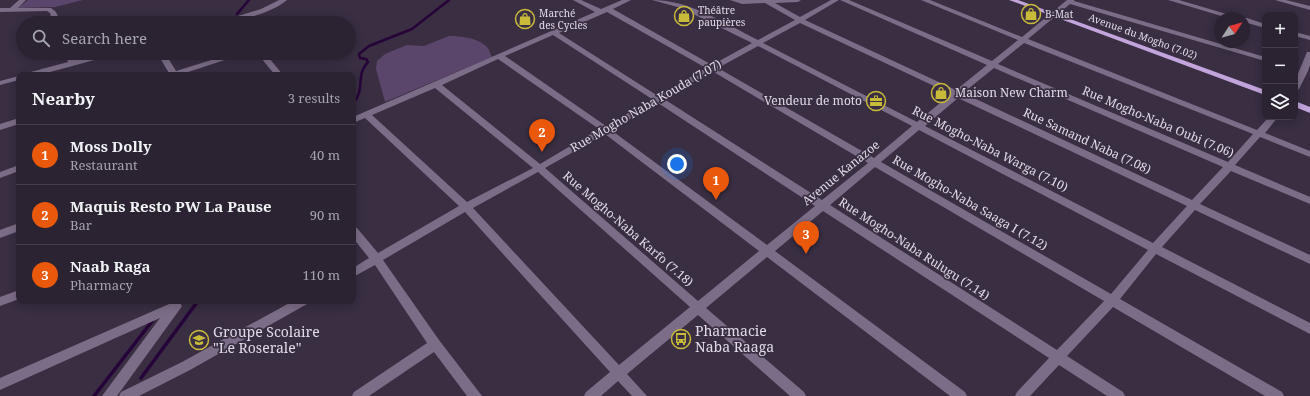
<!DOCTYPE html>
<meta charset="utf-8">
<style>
:root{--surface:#2b2232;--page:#372f3e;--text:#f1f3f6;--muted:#a6a4ac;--line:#473f4d;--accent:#ea580c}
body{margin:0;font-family:"Noto Serif",serif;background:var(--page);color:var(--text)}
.controls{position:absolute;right:12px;top:12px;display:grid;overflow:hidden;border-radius:8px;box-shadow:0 2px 10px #0003}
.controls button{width:36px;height:36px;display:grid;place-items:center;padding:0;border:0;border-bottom:1px solid var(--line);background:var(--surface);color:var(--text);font:20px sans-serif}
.compass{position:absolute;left:1214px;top:12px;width:36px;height:36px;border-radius:50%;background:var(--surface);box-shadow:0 2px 10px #0003;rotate:54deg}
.you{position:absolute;left:677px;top:164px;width:14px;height:14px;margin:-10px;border:3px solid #fff;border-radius:50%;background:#1a73e8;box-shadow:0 0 0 6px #1a73e833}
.badge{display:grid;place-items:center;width:26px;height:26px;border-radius:50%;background:var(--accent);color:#fff;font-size:13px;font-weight:700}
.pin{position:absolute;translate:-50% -33px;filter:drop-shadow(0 1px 2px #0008)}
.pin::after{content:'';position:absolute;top:21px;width:14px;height:12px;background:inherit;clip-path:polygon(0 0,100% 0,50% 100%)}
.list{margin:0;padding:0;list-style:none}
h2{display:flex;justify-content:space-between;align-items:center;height:52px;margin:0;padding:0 16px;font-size:17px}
h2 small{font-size:13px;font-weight:400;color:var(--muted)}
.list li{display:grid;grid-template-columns:26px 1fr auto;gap:12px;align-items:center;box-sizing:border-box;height:60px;padding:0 16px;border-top:1px solid var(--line)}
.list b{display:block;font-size:15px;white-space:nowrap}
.list p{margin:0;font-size:13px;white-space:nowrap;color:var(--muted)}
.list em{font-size:13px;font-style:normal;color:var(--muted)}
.icon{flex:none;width:22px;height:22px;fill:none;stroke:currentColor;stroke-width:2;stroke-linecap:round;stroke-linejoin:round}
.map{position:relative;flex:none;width:1310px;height:396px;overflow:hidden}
.search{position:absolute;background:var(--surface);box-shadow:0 2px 10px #0003;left:16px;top:16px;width:340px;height:44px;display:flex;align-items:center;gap:10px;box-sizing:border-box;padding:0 14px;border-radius:22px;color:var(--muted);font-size:15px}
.panel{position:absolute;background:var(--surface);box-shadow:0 2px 10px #0003;left:16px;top:72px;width:340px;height:232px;border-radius:8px}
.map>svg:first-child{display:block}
.green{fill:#5b466b}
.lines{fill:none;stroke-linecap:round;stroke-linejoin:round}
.stream-far1{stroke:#26043a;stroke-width:2.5}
.stream{stroke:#26043a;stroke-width:3.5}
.minor{fill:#7b6d87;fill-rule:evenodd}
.major{fill:#c2a5dc;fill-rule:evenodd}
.labels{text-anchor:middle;stroke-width:3.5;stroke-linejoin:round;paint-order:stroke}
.far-poi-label{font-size:10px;fill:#e1dae7;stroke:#392e42;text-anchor:start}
.far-street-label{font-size:10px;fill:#e1dae7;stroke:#392e42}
.poi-label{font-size:12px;fill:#e1dae7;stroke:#392e42;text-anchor:start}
.street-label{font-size:12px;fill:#e1dae7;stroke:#392e42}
.near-poi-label{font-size:14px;fill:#e1dae7;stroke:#392e42;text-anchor:start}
</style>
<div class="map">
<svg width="1310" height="396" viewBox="0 0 1310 396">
<rect width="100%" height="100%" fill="#392e42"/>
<!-- green -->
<g class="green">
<path d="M28,0h55l-28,7 -37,1z"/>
<path d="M449,36c12,0 28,2 37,10 3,2 4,8 6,11l-107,45 -9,-33 1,-8 8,-7 22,-9 17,1z"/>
</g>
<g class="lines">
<!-- stream-far1 -->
<g class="stream-far1">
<path d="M237,14l12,-14"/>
<path d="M353,104c13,-16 2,-29 15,-42l-2,-3 -6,-1 -1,-4 10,-8 43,-17 37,-29"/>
</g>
<!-- stream -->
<g class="stream">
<path d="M141,378l57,-77"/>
<path d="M94,396l59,-76"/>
</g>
<!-- minor -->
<g class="minor">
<path d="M19,0h7l-8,8h33l5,4 5,11h-8l-3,-10 -3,-2 -47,1v-4h10z"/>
<path d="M279,0h8c-14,13 -53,23 -72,23l46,-14z"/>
<path d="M573,0h8l20,9 21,-9h9l-18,9 99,56 40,-22 -71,-35 -29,-8c38,0 72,23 106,40l37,-20 -30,-17 -23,1 -12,-4h71l-3,2 -23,1 25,14 31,-17h8l-34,20 151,70 31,-25 -147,-65h9l143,61 26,-21 -97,-40h9l92,37 45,-37h7v1l191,56v4l-195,-57 -42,35 229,91 12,-13h9l-13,16 45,18v6l-50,-20 -25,28 75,32v7l-79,-33 -31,33 110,51v9l-115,-54 -33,37 148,76v11l-154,-80 -36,45 162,93 2,4h-19l-152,-89 -46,49 56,36 2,4h-18l-48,-31 -29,31h-15l2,-4 32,-34 -226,-147 -48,40 190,141 2,4h-17l-183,-139 -61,51 98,84 2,4h-16l-92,-81 -71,59 20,22h-15l-14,-15 -17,15h-17l2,-4 24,-20 -145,-160 -82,48 56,80 43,56h-15l-33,-44 -65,44h-17l2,-4 73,-49 -52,-78 -22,12v-9l16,-10 -16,-20v-11l4,1 21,25 81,-47 -94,-88 -12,5v-6l242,-105zM607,12l99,56 -48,28 -99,-63zM800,23l151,71 -34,28 -154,-79zM553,35l99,64 -46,27 -101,-70zM1024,43l229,91 -25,28 -230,-98zM758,46l154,80 -38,32 -156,-90zM498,59l101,70 -59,35 -98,-79zM994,68l229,99 -31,33 -229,-107zM712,71l156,92 -46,37 -158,-101zM435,88l98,80 -66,34 -95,-87zM958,98l229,108 -34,37 -228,-117zM658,103l157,103 -48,39 -156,-115zM919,130l229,120 -37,44 -230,-132zM605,134l154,117 -61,50 -153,-133zM875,167l229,134 -47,49 -227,-145zM538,172l152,135 -71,58 -146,-157z"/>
<path d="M1168,0h11l61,18h-12z"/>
<path d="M1275,0h11l24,6v4z"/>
<path d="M1243,18h4l18,6v4l-21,-6z"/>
<path d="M1295,32l15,4v4l-15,-4z"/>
<path d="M1307,52h3v13l-2,6 -9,18 -4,2v-10z"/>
<path d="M65,53h8l2,7 26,-7h13l-1,2 -74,20h-13l1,-2 41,-11z"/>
<path d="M157,53h8l11,18 58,-18h12l-67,22h-12l2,-2z"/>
<path d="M257,53h8l18,22h-8z"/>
<path d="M19,76v4l-19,5v-4z"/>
<path d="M19,118v6l-19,6v-6z"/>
<path d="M19,165v6l-19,7v-6z"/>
<path d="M19,223v8l-19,7v-8z"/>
<path d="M19,290v9l-19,7v-9z"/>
<path d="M176,301l4,2 2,3 -2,3 -63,87h-15l58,-78 -160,72v-12z"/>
<path d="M293,301h16l-2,3 -117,66 -51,26h-20l2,-4 61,-30z"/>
</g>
<!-- major -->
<g class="major">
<path d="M1009,0h9l247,90v5z"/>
<path d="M1295,101l15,6v6l-15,-6z"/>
</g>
</g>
<!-- icons -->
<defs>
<g id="shop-ring" transform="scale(1)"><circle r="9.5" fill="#392e42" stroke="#c9bb3a" stroke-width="1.5"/><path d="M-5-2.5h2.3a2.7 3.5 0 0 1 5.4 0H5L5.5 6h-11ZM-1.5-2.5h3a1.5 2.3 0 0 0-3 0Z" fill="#c9bb3a"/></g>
<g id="office-ring" transform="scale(1)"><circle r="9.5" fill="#392e42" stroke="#c9bb3a" stroke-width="1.5"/><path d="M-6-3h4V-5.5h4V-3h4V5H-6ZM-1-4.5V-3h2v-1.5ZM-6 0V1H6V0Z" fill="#c9bb3a"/></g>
<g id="bus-ring" transform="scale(1)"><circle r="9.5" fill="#392e42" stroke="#c9bb3a" stroke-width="1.5"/><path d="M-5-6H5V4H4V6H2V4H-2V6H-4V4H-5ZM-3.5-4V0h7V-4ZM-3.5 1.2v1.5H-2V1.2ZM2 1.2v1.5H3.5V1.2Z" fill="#c9bb3a"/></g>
<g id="school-ring" transform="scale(1)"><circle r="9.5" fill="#392e42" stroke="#c9bb3a" stroke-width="1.5"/><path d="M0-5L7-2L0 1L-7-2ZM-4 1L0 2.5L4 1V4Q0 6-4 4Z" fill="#c9bb3a"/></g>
</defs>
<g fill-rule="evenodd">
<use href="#shop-ring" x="1031" y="14"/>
<use href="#shop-ring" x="684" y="16"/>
<use href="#shop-ring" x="525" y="19"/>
<use href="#shop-ring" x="941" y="93"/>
<use href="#office-ring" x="876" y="101"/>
<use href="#bus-ring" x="681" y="339"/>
<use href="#school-ring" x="199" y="340"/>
</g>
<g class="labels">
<!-- far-poi labels -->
<g class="far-poi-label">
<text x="698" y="14">Théâtre<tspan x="698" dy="12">paupières</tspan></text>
<text x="539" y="17">Marché<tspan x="539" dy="12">des Cycles</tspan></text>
<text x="1045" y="18">B-Mat</text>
</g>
<!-- far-street labels -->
<g class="far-street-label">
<text transform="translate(1143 36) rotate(20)" y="4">Avenue du Mogho (7.02)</text>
</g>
<!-- poi labels -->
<g class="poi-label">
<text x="955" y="97">Maison New Charm</text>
<text x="862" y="105" text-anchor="end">Vendeur de moto</text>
</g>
<!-- street labels -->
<g class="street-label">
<text transform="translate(646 106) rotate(-30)" y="4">Rue Mogho Naba Kouda (7.07)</text>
<text transform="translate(1158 122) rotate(23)" y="4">Rue Mogho-Naba Oubi (7.06)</text>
<text transform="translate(1087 141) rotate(25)" y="4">Rue Samand Naba (7.08)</text>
<text transform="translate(990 149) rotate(27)" y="4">Rue Mogho-Naba Warga (7.10)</text>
<text transform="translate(841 173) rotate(-39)" y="4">Avenue Kanazoe</text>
<text transform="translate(970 203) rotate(30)" y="4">Rue Mogho-Naba Saaga I (7.12)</text>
<text transform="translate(628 229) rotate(41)" y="4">Rue Mogho-Naba Karfo (7.18)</text>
<text transform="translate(914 249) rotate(33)" y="4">Rue Mogho-Naba Rulugu (7.14)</text>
</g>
<!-- near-poi labels -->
<g class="near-poi-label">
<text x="695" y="336">Pharmacie<tspan x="695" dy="16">Naba Raaga</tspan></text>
<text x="213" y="337">Groupe Scolaire<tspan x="213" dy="16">"Le Roserale"</tspan></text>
</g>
</g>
</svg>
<div class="controls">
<button>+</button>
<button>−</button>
<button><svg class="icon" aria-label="layers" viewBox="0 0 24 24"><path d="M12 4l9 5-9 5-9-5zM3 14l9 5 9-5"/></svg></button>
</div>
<svg class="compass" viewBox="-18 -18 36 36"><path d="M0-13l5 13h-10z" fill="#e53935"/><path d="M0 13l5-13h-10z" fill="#a6a4ac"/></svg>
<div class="you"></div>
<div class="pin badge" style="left:716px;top:200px">1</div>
<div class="pin badge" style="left:542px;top:152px">2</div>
<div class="pin badge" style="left:806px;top:254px">3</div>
<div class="search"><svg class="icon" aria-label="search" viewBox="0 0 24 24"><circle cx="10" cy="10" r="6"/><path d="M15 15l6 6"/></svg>Search here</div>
<section class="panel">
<h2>Nearby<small>3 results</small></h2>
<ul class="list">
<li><span class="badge">1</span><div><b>Moss Dolly</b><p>Restaurant</p></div><em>40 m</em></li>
<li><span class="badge">2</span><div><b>Maquis Resto PW La Pause</b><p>Bar</p></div><em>90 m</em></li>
<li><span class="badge">3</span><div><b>Naab Raga</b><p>Pharmacy</p></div><em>110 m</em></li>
</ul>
</section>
</div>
